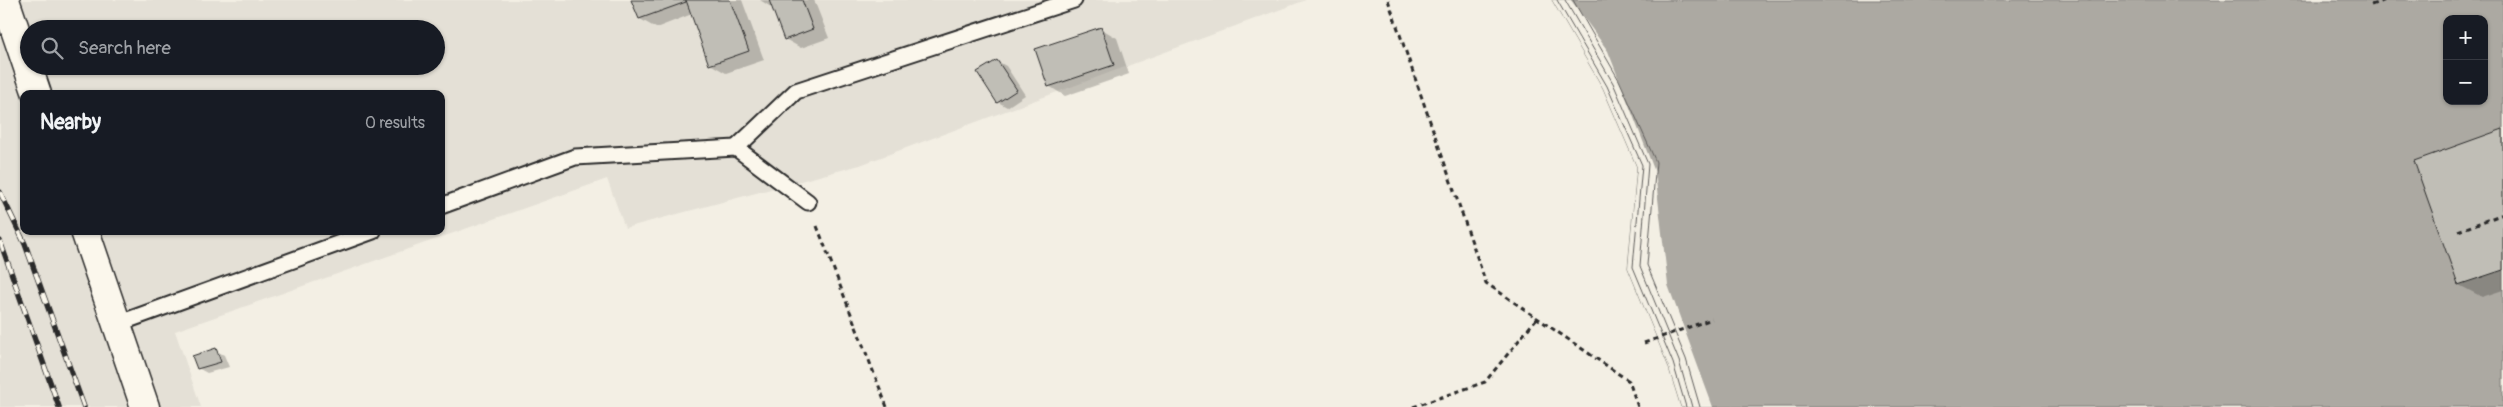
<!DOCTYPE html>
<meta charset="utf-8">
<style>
:root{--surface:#171b24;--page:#20242c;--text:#f1f3f6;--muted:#9ea1a6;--line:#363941}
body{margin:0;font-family:Pangolin,sans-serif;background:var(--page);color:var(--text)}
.controls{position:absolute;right:15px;top:15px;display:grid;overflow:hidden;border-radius:10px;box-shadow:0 1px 4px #0004}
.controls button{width:45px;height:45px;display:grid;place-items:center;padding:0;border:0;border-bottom:1px solid var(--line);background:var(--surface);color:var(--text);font:25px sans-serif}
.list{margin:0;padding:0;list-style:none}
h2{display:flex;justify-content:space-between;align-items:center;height:65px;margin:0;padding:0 20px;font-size:21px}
h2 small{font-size:16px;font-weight:400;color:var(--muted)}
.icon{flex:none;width:28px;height:28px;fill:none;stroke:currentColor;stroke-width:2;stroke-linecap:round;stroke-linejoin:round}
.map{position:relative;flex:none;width:2503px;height:407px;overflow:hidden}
.search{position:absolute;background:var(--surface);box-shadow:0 1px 4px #0004;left:20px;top:20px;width:425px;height:55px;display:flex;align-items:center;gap:12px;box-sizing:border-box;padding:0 18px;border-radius:28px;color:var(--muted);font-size:19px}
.panel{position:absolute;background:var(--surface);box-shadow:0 1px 4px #0004;left:20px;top:90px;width:425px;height:145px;border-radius:10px}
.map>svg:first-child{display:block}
.built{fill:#e4e0d6;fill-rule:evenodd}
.water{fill:#aca9a2;stroke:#787772;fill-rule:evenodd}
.pier{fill:#f3efe4}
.shadow{fill:#0003}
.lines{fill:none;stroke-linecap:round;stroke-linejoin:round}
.shore{stroke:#5f5d5b;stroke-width:1}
.building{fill:#c0beb6;stroke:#2b2b2b}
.lane-casing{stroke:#2b2b2b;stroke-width:19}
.secondary-casing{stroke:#2b2b2b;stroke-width:31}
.path{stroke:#2b2b2b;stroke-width:3;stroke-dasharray:5 4;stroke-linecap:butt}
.lane{stroke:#fbf7ec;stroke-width:15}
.secondary{stroke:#fbf7ec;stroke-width:28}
.rail-casing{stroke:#2b2b2b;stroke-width:5.5}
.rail{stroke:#fbf7ec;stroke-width:4;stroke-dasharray:11;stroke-linecap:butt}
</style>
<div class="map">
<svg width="2503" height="407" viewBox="0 0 2503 407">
<rect width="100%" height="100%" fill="#f3efe4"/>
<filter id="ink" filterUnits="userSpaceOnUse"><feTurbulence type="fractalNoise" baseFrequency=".02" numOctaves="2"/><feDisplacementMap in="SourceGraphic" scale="10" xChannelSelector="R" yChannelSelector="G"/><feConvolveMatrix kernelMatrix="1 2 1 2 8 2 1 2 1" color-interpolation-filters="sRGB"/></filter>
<g filter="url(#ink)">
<!-- built -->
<path class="built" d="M0,0h1306l-446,165 -235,63 -18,-49 -432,152 26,76h-201zM29,29h407v37h-407zM24,94h417v137h-417z"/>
<!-- water -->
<path class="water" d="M1552,0h951v407h-822l-13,-42 -40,-97 9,-101 -34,-79zM2447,19h37v82h-37z"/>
<!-- pier -->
<path class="pier" d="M1552,0h19l37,51 47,121 13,113 45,122h-32l-13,-42 -40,-97 9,-101 -34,-79z"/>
<!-- shadow -->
<g class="shadow">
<path d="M633,0h109l22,60 -38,13 -16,-9 -18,-50 -36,14 -16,-9z"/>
<path d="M760,0h54l15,38 -28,10 -16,-9 -11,-30z"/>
<path d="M1100,28l17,10 12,36 -64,22 -16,-10z"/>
<path d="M997,61l9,5 19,29 -18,12 -9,-5z"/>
<path d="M2503,130v160l-21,7 -23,-12 -43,-124z"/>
<path d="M215,350l9,5 5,12 -22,6 -9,-5z"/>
</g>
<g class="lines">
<!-- shore -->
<g class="shore">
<path d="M1557,0l50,86 35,79 -9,102 40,96 13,44"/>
<path d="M1565,0l48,83 35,81 -8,102 39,95 13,46"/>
<path d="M1573,0l46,80 37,82 -9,103 39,94 14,48"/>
</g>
</g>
<!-- building -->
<g class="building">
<path d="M631,0h55v2l-47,17z"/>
<path d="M686,0h44l19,51 -40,14z"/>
<path d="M769,0h33l11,29 -29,11z"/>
<path d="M1101,27l13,38 -66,22 -13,-38z"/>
<path d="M997,60l20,30 -20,13 -20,-31z"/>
<path d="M2503,129v141l-45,15 -44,-124z"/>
<path d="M216,348l5,14 -24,7 -5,-13z"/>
</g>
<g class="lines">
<!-- lane casing -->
<g class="lane-casing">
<g id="lane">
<path d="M736,148l60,-57 278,-91"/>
<path d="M441,206l134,-49 161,-9 72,54"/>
<path d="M117,324l256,-93"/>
</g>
</g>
<!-- secondary casing -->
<g class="secondary-casing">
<g id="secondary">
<path d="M5,0l32,94"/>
<path d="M85,231l60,176"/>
</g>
</g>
<!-- path -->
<g class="path">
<path d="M1388,0l98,283 143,98 9,26"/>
<path d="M2371,5l15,-5"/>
<path d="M817,226l70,181"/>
<path d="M2458,231l45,-17"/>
<path d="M1644,343l68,-24"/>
<path d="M1413,407l72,-25 52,-64"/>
</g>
<!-- lane -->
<use href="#lane" class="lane"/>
<!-- secondary -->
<use href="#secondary" class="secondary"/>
<!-- rail casing -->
<g class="rail-casing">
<g id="rail">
<path d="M0,192l25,52 59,163"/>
<path d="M0,241l59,166"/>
</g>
</g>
<!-- rail -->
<use href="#rail" class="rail"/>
</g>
</g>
</svg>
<div class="controls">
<button>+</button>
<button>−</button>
</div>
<div class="search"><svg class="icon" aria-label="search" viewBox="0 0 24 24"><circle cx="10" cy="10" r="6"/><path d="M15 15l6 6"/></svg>Search here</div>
<section class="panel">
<h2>Nearby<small>0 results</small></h2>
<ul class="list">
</ul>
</section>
</div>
